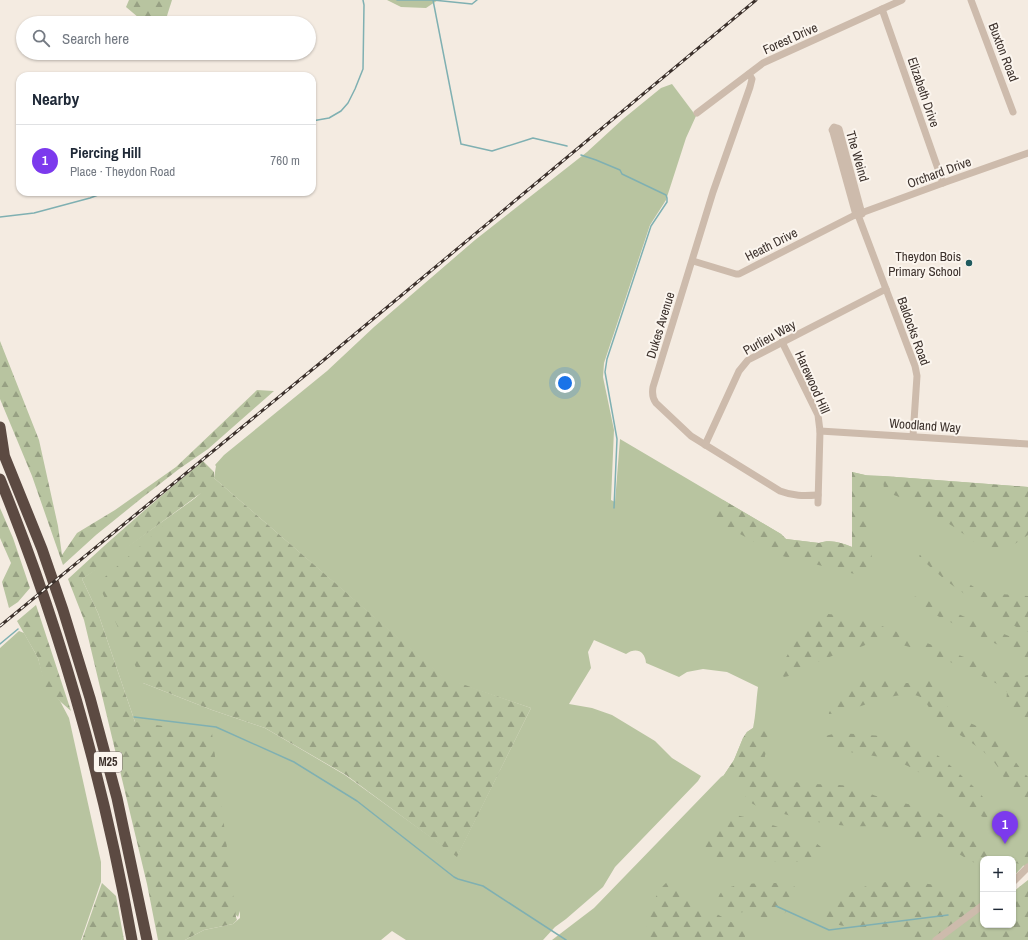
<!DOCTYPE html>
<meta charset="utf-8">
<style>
:root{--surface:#fff;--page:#f6f6f7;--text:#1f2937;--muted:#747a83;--line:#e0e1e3;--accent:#7c3aed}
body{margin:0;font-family:"Archivo Narrow",sans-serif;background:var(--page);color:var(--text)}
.controls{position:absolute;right:12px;bottom:12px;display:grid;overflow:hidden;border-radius:8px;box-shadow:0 1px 3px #0004}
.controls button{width:36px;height:36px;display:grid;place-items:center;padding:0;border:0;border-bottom:1px solid var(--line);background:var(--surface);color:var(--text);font:20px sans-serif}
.you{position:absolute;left:565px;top:383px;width:14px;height:14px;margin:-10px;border:3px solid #fff;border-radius:50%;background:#1a73e8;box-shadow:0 0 0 6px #1a73e833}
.badge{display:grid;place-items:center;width:26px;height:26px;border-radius:50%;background:var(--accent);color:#fff;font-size:13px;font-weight:700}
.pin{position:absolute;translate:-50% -33px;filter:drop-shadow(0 1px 2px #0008)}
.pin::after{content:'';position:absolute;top:21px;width:14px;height:12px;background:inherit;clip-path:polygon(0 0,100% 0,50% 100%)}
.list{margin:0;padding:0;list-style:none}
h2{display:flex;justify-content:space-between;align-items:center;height:52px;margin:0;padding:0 16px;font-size:17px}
h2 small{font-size:13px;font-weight:400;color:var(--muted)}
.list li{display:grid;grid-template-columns:26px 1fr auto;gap:12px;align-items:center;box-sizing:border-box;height:72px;padding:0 16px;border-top:1px solid var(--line)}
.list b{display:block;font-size:15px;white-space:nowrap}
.list p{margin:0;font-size:13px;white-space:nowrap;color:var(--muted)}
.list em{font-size:13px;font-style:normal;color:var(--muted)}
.icon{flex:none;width:22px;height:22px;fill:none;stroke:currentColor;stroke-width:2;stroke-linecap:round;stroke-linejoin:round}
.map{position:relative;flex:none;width:1028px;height:940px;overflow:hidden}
.search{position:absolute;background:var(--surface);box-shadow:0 1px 3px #0004;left:16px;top:16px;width:300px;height:44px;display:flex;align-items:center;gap:10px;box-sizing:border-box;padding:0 14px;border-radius:22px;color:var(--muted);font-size:15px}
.panel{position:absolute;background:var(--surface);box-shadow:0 1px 3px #0004;left:16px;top:72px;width:300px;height:124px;border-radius:12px}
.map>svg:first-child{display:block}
.grass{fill:#b8c4a0}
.forest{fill:url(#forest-firs)}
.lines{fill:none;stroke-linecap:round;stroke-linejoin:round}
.stream{stroke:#7fb0b2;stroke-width:1.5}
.minor{stroke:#cdbbac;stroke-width:7}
.highway{stroke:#5c4a42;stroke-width:11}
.rail-casing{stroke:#3b302b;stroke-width:3}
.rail{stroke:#fbf5ee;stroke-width:1.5;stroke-dasharray:4.5;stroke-linecap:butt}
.poi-dot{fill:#1f5a5e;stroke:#fbf5ee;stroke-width:1.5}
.labels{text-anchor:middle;stroke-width:4;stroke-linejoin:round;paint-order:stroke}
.shield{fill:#fbf5ee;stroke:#756b66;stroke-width:1}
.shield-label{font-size:12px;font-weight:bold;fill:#3b302b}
.street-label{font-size:13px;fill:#3b302b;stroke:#fbf5ee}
.poi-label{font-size:13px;fill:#3b302b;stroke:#fbf5ee;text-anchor:end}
</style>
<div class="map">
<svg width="1028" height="940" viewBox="0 0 1028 940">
<defs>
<pattern id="forest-firs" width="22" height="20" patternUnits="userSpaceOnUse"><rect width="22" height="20" fill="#b8c4a0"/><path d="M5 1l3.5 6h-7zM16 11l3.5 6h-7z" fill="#97a083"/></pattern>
</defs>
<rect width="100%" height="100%" fill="#f4ebe1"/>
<!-- grass -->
<g class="grass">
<path d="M387,0h51l-12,8 -25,-1z"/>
<path d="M672,84l24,32 -10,22 -20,62 -16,25 -46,138 -1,14 11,53 -3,70 4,2 5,-63 161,95 5,5 33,4c12,-4 22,0 33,4v-75l13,3 18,1 145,11v373l-5,6 -10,11v-18h-30v66h30v-34l15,20v29h-476l42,-32 127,-131 3,-2 10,-15 9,-22 4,-6 6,-4c3,-14 3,-27 5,-41l-31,-15 -24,-3 -16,3 -8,5 -33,-14c-1,-12 -10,-16 -20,-9l-32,-14 -6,12 3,16 -22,36 23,4 20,7 43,26 17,17 29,18 -3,5 -83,86 -12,20 -37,32 -11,8 -12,13h-137l-14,-9 -11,9h-196l19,-10 29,-6 7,-6v-7l-2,6 -4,-4 -99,-191 -37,-109 -16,-34 126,-90 -65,194 69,27 53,18 80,47 112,81 74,-148 -86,-29 -231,-201 2,-12 -1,-1 9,-10 103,-84 47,-44 101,-87 112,-88 36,-33 38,-31z"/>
<path d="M19,631l5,2 14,25 8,29 14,14 9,17 32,144v20l-20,58h-81v-292z"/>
</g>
<!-- forest -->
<g class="forest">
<path d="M129,0h43l-7,22 -6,1h-14l-19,-16z"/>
<path d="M0,341l39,99 19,86 4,29 15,-22 38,-23 61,-43 81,-77 17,1 -66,58 -29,20 -36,28 -47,38 -33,30 -31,-89 -32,-77z"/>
<path d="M203,461l11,11v6l231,200 86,30 -74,149 -111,-82 -81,-47 -53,-18 -69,-27 -45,-100 103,-90 -96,71 -23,15 16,34 37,109 77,11 24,184 1,3 -4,4 -29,6 -19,10h-27l-11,-56 -63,-264 -16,-41c44,-41 89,-80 135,-118z"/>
<path d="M852,472l13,3 4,57 4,36 -6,9 -89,-22 -67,-37 12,-18 58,34 5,5 33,4c12,-4 22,0 33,4z"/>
<path d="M883,476l145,11v48l-33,22 -41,-30 -35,-22 -35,-14z"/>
<path d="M0,508l13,30 17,50 -12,14 -9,6 -7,-26 9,-19 -11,-25z"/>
<path d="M920,555l5,1 7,3 18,13 24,15 12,6 42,3v36c-18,-7 -33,-17 -48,-28 -22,-14 -43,-29 -61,-48z"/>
<path d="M908,595c13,2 25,8 37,13 28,12 55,26 83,35v19l-15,-10 -88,-42 -15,-8 -4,-4z"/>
<path d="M36,605l5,15 30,91 -26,-23 -7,-30 -21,-37z"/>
<path d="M828,614l11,1 40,10 125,47 18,4 6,-1v49l-2,1 -19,-18 -1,-4 1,-11c-2,-1 -3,-3 -4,-4 -13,-12 -111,-51 -126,-48 -4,1 -9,4 -14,6 -14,5 -29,8 -43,15 -11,4 -20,10 -31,15l-5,1 -2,-2c-1,-3 -1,-6 0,-9 4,-11 24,-41 34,-47 3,-2 8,-3 12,-5z"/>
<path d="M922,677c5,-1 16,0 20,4 9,7 1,21 8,29 7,9 19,12 29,17 6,3 12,7 17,12 13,11 20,26 32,38v30c-21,-12 -20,-28 -34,-45 -16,-19 -40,-28 -58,-45 -9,-8 -8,-20 -22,-22 -20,-2 -38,6 -56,12 -10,3 -19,7 -29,7l-1,-4c2,-5 5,-11 9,-16 11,-10 32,-17 46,-15 8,1 16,5 25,4 5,0 9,-4 14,-6z"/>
<path d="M759,727l12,3 5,2 1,4c-3,8 -14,15 -12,24 1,8 14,17 22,20 21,7 45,2 66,7 10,3 19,8 29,11 15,5 32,6 47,11 14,5 51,26 59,38 2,4 2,8 1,12h-6v6l-6,-1c-15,-7 -28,-18 -43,-23 -8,-3 -16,-2 -24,-4 -5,-2 -7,-7 -12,-8 -15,-4 -31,-2 -46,-3 -23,-1 -46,-6 -68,-12 -11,-3 -33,-7 -39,-17l3,-6v-3l-3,-3 -4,-2 -15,-5 -2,-3 10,-15 9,-22 4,-6 6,-4z"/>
<path d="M837,733c19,1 37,2 55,4 8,2 16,3 24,6 21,8 41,29 58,44 6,7 20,20 21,29 -4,2 -8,3 -12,1 -11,-4 -21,-14 -30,-21 -12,-9 -24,-17 -36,-25 -13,-8 -28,-13 -43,-15 -14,-3 -39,-4 -50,-13v-5l1,-2z"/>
<path d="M735,815c16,2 75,21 86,32l-2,6 -7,7c-18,4 -39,1 -58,0 -16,-1 -38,0 -52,-7 -1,-2 -1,-4 0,-6 3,-9 24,-29 33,-32z"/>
<path d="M1028,844v23l-12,-4 5,-15z"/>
<path d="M671,879l2,1 6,11 9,7 45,25 11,7 1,2v6l2,2h-110c3,-2 8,-4 9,-8 2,-4 0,-8 1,-13 3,-12 13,-34 24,-40z"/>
<path d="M1028,880v60h-115l1,-4c-11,-15 -69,-2 -86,-16 -3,-2 -5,-5 -6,-7v-4c7,-8 16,-11 26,-15 8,-4 17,-8 26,-10 21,-5 45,-2 67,2 14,2 28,8 42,5v34h30v-33z"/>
<path d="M102,883l14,13 8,44h-42z"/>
<path d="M773,883c8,0 19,-1 24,6 0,12 -13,30 -26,30 -8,0 -16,-5 -24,-7 -4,0 -6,0 -9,1 -8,0 -17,-6 -20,-13 1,-19 41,-16 55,-17z"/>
</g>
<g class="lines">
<!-- stream -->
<g class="stream">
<path d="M397,0h36l39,4 5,-4"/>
<path d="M433,0l28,144 31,7 41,-13 34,8"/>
<path d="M312,121l17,-3 12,-7 7,-8 7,-14 8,-20 1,-64 -1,-5"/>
<path d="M581,155l15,5 24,10 2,4 44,21 1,3v4l-16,24 -44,133 -2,13 12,67 -3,69"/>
<path d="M0,217l34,-4 56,-15 16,-6"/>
<path d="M0,644l18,-15"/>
<path d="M134,717l82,10 78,35 63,39 97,76 4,2 25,7 83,54"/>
<path d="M776,906l53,24 119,-15"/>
</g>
<!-- minor -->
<g class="minor">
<path d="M971,0l42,112"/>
<path d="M882,9l61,174"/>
<path d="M749,74l3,5 -2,8 -37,105 -60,195c-1,6 -1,11 3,16l35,33 89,55c13,5 23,5 38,4"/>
<path d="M697,113l66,-50 139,-63"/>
<path d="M856,215l-23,-83 -1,-2 2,-3 3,1 2,1 23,85"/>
<path d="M858,215l57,151 2,10 -4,60"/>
<path d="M693,261l43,13h3l114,-58 90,-33 85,-30"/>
<path d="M782,342l36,73 2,16 -2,72"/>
<path d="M820,431l208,13"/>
<path d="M705,445l34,-74 9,-11 138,-71"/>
<path d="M1013,882l15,-15"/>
<path d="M936,940l47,-35"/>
</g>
<!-- highway -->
<g class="highway">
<path d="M0,427l4,26"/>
<path d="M0,445l42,104 21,61 27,88 27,100 30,142"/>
<path d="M0,479c60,148 104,304 132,461"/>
</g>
<!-- rail casing -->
<g class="rail-casing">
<path id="rail" d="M0,626l319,-262 437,-364"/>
</g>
<!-- rail -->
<use href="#rail" class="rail"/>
</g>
<!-- markers -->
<circle class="poi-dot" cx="969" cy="263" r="4"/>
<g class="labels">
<!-- shield labels -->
<rect class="shield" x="94" y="752" width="28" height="20" rx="3"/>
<g class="shield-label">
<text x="108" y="766">M25</text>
</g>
<!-- street labels -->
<g class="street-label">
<text transform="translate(790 38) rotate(-24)" y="5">Forest Drive</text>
<text transform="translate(1004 52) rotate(69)" y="5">Buxton Road</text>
<text transform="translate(924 92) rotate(71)" y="5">Elizabeth Drive</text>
<text transform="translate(858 156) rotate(74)" y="5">The Weind</text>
<text transform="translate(939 172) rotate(-20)" y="5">Orchard Drive</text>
<text transform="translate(771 244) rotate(-27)" y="5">Heath Drive</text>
<text transform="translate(660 325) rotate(-73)" y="5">Dukes Avenue</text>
<text transform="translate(914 331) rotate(70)" y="5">Baldocks Road</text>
<text transform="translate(769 337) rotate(-29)" y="5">Purlieu Way</text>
<text transform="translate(813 382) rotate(66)" y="5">Harewood Hill</text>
<text transform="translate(925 425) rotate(4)" y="5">Woodland Way</text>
</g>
<!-- poi labels -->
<g class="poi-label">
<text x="961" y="261">Theydon Bois<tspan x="961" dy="15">Primary School</tspan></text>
</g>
</g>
</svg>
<div class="controls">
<button>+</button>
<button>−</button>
</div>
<div class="you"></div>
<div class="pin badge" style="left:1005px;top:844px">1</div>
<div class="search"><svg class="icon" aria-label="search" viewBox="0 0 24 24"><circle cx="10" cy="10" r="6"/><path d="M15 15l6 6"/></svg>Search here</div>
<section class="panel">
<h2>Nearby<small></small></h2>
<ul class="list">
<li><span class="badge">1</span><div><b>Piercing Hill</b><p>Place · Theydon Road</p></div><em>760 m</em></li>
</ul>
</section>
</div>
